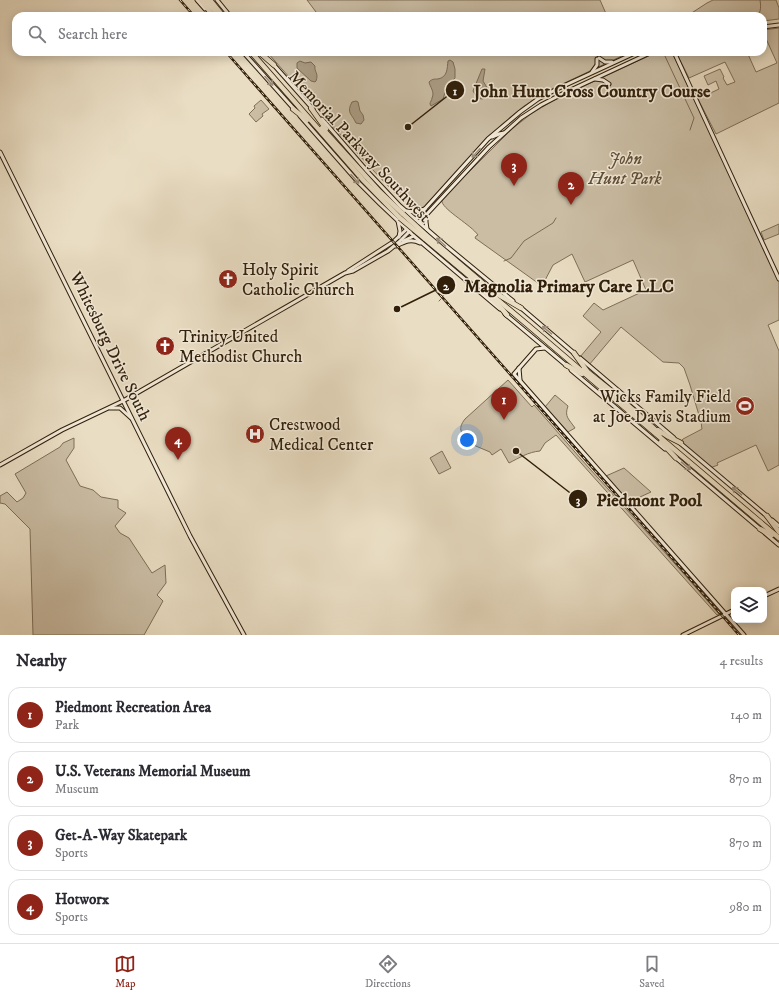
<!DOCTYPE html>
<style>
:root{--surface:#fff;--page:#f2f2f3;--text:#2b2b33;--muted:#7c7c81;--line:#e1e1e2;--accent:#8f2418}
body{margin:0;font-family:"IM FELL DW Pica",serif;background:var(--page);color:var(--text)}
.controls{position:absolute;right:12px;bottom:12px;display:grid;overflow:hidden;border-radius:8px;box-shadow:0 2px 10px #0003}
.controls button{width:36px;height:36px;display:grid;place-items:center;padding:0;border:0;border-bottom:1px solid var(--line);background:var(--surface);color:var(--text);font:20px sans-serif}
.you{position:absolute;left:467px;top:440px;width:14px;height:14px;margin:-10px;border:3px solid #fff;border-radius:50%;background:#1a73e8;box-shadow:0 0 0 6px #1a73e833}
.badge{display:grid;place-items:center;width:26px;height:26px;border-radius:50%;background:var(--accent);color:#fff;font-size:13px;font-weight:700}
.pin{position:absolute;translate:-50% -33px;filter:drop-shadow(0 1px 2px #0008)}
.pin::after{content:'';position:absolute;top:21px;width:14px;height:12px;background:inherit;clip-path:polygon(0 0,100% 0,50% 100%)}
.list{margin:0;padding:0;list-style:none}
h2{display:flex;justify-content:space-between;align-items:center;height:52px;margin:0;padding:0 16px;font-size:17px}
h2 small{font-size:13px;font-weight:400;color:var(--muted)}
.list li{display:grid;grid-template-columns:26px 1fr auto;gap:12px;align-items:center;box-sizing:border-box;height:56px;margin:0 8px 8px;padding:0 8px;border:1px solid var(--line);border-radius:12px}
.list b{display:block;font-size:15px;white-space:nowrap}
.list p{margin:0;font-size:13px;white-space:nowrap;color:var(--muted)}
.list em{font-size:13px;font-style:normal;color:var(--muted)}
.icon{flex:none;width:22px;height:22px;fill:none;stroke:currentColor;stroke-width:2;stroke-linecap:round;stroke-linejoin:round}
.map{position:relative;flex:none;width:779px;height:635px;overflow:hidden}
.search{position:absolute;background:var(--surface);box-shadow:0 2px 10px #0003;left:12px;right:12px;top:12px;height:44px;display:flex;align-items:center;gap:10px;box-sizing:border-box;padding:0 14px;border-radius:12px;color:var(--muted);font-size:15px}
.sheet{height:308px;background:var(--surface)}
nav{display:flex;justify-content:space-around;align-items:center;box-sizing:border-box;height:56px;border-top:1px solid var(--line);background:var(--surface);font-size:11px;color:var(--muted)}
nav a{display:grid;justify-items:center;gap:2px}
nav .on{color:var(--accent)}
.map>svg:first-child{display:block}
.green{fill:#cabda4;stroke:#7e6e57}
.water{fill:#aa9c84;stroke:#7a6a53}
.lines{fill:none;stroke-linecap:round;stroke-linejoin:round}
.stream{stroke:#7a6a53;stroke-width:1}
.secondary-casing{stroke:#311f0a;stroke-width:5}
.highway-casing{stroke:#311f0a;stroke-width:6}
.secondary{stroke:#f1e9d8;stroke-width:3}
.highway{stroke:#e9ddc3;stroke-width:4.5}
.rail-casing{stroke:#311f0a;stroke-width:2.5}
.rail{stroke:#f1e9d8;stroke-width:1;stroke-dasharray:3;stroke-linecap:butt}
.highway-bridge-casing{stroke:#311f0a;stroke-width:6;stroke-linecap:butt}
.highway-bridge{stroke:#e9ddc3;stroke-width:4.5}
.oneway{stroke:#9b8e7b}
.labels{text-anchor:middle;stroke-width:3;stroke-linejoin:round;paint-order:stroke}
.street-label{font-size:17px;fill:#311f0a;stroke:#f1e9d8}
.park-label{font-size:17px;font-style:italic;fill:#5f4e38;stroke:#f1e9d8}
.poi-label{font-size:17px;fill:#311f0a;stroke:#f1e9d8;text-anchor:start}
.leader{fill:none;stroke:#311f0a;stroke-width:1.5}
.callout-dot{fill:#311f0a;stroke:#f1e9d8;stroke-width:1.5}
.mark-label{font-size:12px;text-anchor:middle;font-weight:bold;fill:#fff}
.callout-label{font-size:18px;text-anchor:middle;font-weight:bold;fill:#311f0a;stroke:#f1e9d8;stroke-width:3;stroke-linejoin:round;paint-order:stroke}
</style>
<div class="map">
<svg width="779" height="635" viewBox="0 0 779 635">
<rect width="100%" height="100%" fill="#e9ddc3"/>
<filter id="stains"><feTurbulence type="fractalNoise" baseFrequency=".005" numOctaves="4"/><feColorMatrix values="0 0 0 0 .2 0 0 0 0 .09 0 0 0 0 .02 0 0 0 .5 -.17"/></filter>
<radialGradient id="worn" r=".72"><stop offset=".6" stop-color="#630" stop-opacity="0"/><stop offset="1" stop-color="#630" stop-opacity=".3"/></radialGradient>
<!-- green -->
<g class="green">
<path d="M307,0h293l7,16h-288z"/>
<path d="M713,0h63l3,8v11l-16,2v-5h-76l20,-13z"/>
<path d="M779,28v75l-63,31 -18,-35 21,-10 -3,-8 -8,4 -4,-9 16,-7 4,8 -1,1 4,7 8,-3 -10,-20 -36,16 -13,-26h71l9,20 21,-9 -14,-31v-2z"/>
<path d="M267,52h358l1,2 -70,33 -18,10 -14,9 -24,20 -77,82 -10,3c-51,-50 -98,-105 -146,-159z"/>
<path d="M657,52h15l24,48 83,179v41l-11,5 11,26v114l-11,6 -12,-26 -39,18 1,2 -8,3 -30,-26 3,-3 19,-10 -1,-7 -11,-37 -6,-17 -5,-5 -16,-1 -42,-35 -32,38 -9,-8 21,-25 -18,-16 11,-13 9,7 43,-20 -13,-30 -48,22 -13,-28 -19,11 -11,21 -67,-48 1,-2 2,-1c-7,-10 -33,-24 -36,-33 -1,-3 3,-6 5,-8l66,-66 18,-14 23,-14z"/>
<path d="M261,100l8,9 -7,5 1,2 -7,6 -7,-8 6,-6 -1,-2z"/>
<path d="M779,224v10l-15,6 -3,-8z"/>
<path d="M508,380l24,27 2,-2 47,54 72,80 66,75 -2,1 -161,-180 -11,8 -5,8c-12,1 -21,7 -31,12l-8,-14 -9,6 -2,-3 -19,-8v-4c-10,-5 -14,-11 -6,-21z"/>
<path d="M555,395l13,11c-4,11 1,13 7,22l-7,4 -23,-25z"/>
<path d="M74,438v10l-8,12 14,26 13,4 8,7 17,3v8l8,5 -11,13 5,7 9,5 23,35 13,-8 1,18 -9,12 6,6 -19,34h-111l-3,-106 -25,-25 -5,-1v-7l7,-4 10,10 6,-4 3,-5 -11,-19 45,-27 3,-4z"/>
<path d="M442,451l9,17 -12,6 -9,-16z"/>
<path d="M624,468l27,24 -22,10 -23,-26z"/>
</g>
<!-- water -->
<g class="water">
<path d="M450,60l3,2 2,7v9l-8,8 -4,13 -12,7 -1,-2c0,-2 2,-4 2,-6 3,-6 -2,-11 -3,-16 3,-3 5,-3 9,-3 10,-2 9,-11 10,-18z"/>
<path d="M300,61l5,2 6,-1 4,4c-1,6 4,7 1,15l-1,1 -4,-1 -14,-13v-5z"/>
<path d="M482,69h3l-2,12 6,10 -2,6 -5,2 -5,-1 -4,-7z"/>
<path d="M356,101l2,1 2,9 3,4 1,5 -3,4 -5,-1c-4,-9 -10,-10 -4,-21z"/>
</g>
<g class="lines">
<!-- stream -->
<g class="stream">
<path d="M758,16c3,-5 3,-10 2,-16"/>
<path d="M664,54l30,64 -4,12"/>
<path d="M504,261l7,-3 13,-17 29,-18 3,-5"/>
<path d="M443,296l9,-8"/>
<path d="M439,301l2,-2"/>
</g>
<!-- secondary casing -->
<g class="secondary-casing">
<g id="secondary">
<path d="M197,0l8,9"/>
<path d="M217,0l13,16"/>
<path d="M763,27l16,-2"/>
<path d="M243,52l51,57"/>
<path d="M674,52l105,227"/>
<path d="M599,58l6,4h7"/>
<path d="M273,64l40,45"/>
<path d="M592,72l5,-7v-6"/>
<path d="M595,79l8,1 6,4"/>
<path d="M300,116l59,67 21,21 35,33 85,72"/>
<path d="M322,119l45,52 33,35 45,39 68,56"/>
<path d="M492,137l7,-3 5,-1"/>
<path d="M0,152l190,384 54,99"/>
<path d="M407,211l7,1 11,-3"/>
<path d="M426,215v7l1,7"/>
<path d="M398,221l2,10 -1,6"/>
<path d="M414,221l74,-82 32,-27 18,-13 19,-10 80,-37"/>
<path d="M403,241l11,-5"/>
<path d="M396,246c8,-4 15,-8 24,-3"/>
<path d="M348,271l45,-29 15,-14"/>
<path d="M520,307l55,47"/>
<path d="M505,314l62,52"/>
<path d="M545,348l-9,1 -22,25 230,261"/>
<path d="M580,358l94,80"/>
<path d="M519,368l1,12"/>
<path d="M571,370l94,79"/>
<path d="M110,408h10l11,10"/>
<path d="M680,443l88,74"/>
<path d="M675,457l104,88"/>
<path d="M0,465l62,-35 61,-29 222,-128 8,-2 35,-20 11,-9 27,-27 63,-68 32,-29 20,-13 21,-11 90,-42"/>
<path d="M772,520l7,6"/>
<path d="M764,596l15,-7"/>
<path d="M683,635l51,-25"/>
</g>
</g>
<!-- highway casing -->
<g class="highway-casing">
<g id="highway">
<path d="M201,0l12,16"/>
<path d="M205,0l14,16"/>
<path d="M210,0l13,16"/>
<path d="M251,52l113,129 36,37"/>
<path d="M259,52l15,13"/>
<path d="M311,108l15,21"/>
<path d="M293,109l14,11"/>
<path d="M322,128l58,64 23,22"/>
<path d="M426,235l67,57"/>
<path d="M424,238l105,88 82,70"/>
<path d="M482,289l20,20 5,6"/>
<path d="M492,291l29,17"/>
<path d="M574,353l13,18"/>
<path d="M566,365l16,9"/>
<path d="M584,369l30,24"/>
<path d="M632,409l28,25"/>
<path d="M630,412l149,126"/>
<path d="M658,430l9,6 14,7"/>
<path d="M661,442l15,16"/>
<path d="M767,516l12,16"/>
<path d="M760,529l12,6"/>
</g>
</g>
<!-- secondary -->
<use href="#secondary" class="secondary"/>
<!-- highway -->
<use href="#highway" class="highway"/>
<!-- rail casing -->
<g class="rail-casing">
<g id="rail">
<path d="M180,0l14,16"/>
<path d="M226,52l439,498 74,85"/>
</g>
</g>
<!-- rail -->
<use href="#rail" class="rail"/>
<!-- highway-bridge casing -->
<g class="highway-bridge-casing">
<g id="highway-bridge">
<path d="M403,214l23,21"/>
<path d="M400,218l24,20"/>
<path d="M614,393l18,16"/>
<path d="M611,396l19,16"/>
</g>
</g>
<!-- highway-bridge -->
<use href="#highway-bridge" class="highway-bridge"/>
</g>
<!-- one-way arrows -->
<defs><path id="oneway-shaft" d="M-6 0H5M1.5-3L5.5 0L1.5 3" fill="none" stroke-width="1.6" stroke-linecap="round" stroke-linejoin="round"/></defs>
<g class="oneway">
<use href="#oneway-shaft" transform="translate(269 81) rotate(48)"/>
<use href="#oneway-shaft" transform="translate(476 153) rotate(132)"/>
<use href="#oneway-shaft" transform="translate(355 179) rotate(48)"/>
<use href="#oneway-shaft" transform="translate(441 242) rotate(-138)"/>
<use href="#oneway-shaft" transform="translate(547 330) rotate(-140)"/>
<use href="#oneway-shaft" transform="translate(686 466) rotate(40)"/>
<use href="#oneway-shaft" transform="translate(737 491) rotate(-140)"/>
</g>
<!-- icons -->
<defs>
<g id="church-disc" transform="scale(1)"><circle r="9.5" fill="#8f2418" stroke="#f1e9d8"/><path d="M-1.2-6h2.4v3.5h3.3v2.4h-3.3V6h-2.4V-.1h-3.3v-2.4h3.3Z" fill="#fff"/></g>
<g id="stadium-disc" transform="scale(1)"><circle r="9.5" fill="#8f2418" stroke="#f1e9d8"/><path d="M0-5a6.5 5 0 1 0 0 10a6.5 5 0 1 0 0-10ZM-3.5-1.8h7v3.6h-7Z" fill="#fff"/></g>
<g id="hospital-disc" transform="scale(1)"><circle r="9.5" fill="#8f2418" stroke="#f1e9d8"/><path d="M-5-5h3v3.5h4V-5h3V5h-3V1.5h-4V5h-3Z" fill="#fff"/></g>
</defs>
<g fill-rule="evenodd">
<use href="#church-disc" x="228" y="279"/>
<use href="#church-disc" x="165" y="346"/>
<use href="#stadium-disc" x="745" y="406"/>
<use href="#hospital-disc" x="255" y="434"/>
</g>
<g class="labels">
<!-- street labels -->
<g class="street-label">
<text transform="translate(360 146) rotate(47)" y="6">Memorial Parkway Southwest</text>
<text transform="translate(111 346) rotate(64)" y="6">Whitesburg Drive South</text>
</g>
<!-- park labels -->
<g class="park-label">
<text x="625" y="164">John<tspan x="625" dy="20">Hunt Park</tspan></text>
</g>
<!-- poi labels -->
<g class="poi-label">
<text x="242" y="275">Holy Spirit<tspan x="242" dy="20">Catholic Church</tspan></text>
<text x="179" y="342">Trinity United<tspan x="179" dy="20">Methodist Church</tspan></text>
<text x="731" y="402" text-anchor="end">Wicks Family Field<tspan x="731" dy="20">at Joe Davis Stadium</tspan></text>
<text x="269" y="430">Crestwood<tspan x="269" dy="20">Medical Center</tspan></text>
</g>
</g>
<!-- callouts -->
<path class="leader" d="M408 127L455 90M397 309L446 285M516 451L578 499"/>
<g class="callout-dot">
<circle cx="408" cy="127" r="4"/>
<circle cx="397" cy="309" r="4"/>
<circle cx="516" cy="451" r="4"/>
<circle cx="455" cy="90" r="10"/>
<circle cx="446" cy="285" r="10"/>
<circle cx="578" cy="499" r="10"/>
</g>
<g class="mark-label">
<text x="455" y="95">1</text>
<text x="446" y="290">2</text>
<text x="578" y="504">3</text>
</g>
<g class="callout-label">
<text x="592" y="97">John Hunt Cross Country Course</text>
<text x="569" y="292">Magnolia Primary Care LLC</text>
<text x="649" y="506">Piedmont Pool</text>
</g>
<rect width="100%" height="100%" filter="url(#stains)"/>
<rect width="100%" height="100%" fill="url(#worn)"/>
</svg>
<div class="controls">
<button><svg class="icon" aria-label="layers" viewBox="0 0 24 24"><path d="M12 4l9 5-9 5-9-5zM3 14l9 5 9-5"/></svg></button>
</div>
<div class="you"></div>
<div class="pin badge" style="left:504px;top:420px">1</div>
<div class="pin badge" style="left:571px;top:205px">2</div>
<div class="pin badge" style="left:514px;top:186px">3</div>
<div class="pin badge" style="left:178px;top:460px">4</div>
<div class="search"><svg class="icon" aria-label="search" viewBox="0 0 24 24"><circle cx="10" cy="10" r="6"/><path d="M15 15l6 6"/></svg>Search here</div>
</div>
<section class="sheet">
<h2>Nearby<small>4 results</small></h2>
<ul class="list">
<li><span class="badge">1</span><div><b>Piedmont Recreation Area</b><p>Park</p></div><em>140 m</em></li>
<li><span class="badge">2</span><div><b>U.S. Veterans Memorial Museum</b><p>Museum</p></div><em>870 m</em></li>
<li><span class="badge">3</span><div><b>Get-A-Way Skatepark</b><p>Sports</p></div><em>870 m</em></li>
<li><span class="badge">4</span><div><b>Hotworx</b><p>Sports</p></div><em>980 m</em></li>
</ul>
</section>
<nav>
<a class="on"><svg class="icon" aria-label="map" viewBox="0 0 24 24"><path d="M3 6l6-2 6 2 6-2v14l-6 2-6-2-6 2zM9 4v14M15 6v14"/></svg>Map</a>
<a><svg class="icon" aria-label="directions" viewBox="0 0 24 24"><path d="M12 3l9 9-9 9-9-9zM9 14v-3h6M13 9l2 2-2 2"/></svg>Directions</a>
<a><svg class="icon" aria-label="saved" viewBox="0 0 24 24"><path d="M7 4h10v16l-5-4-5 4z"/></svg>Saved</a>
</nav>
